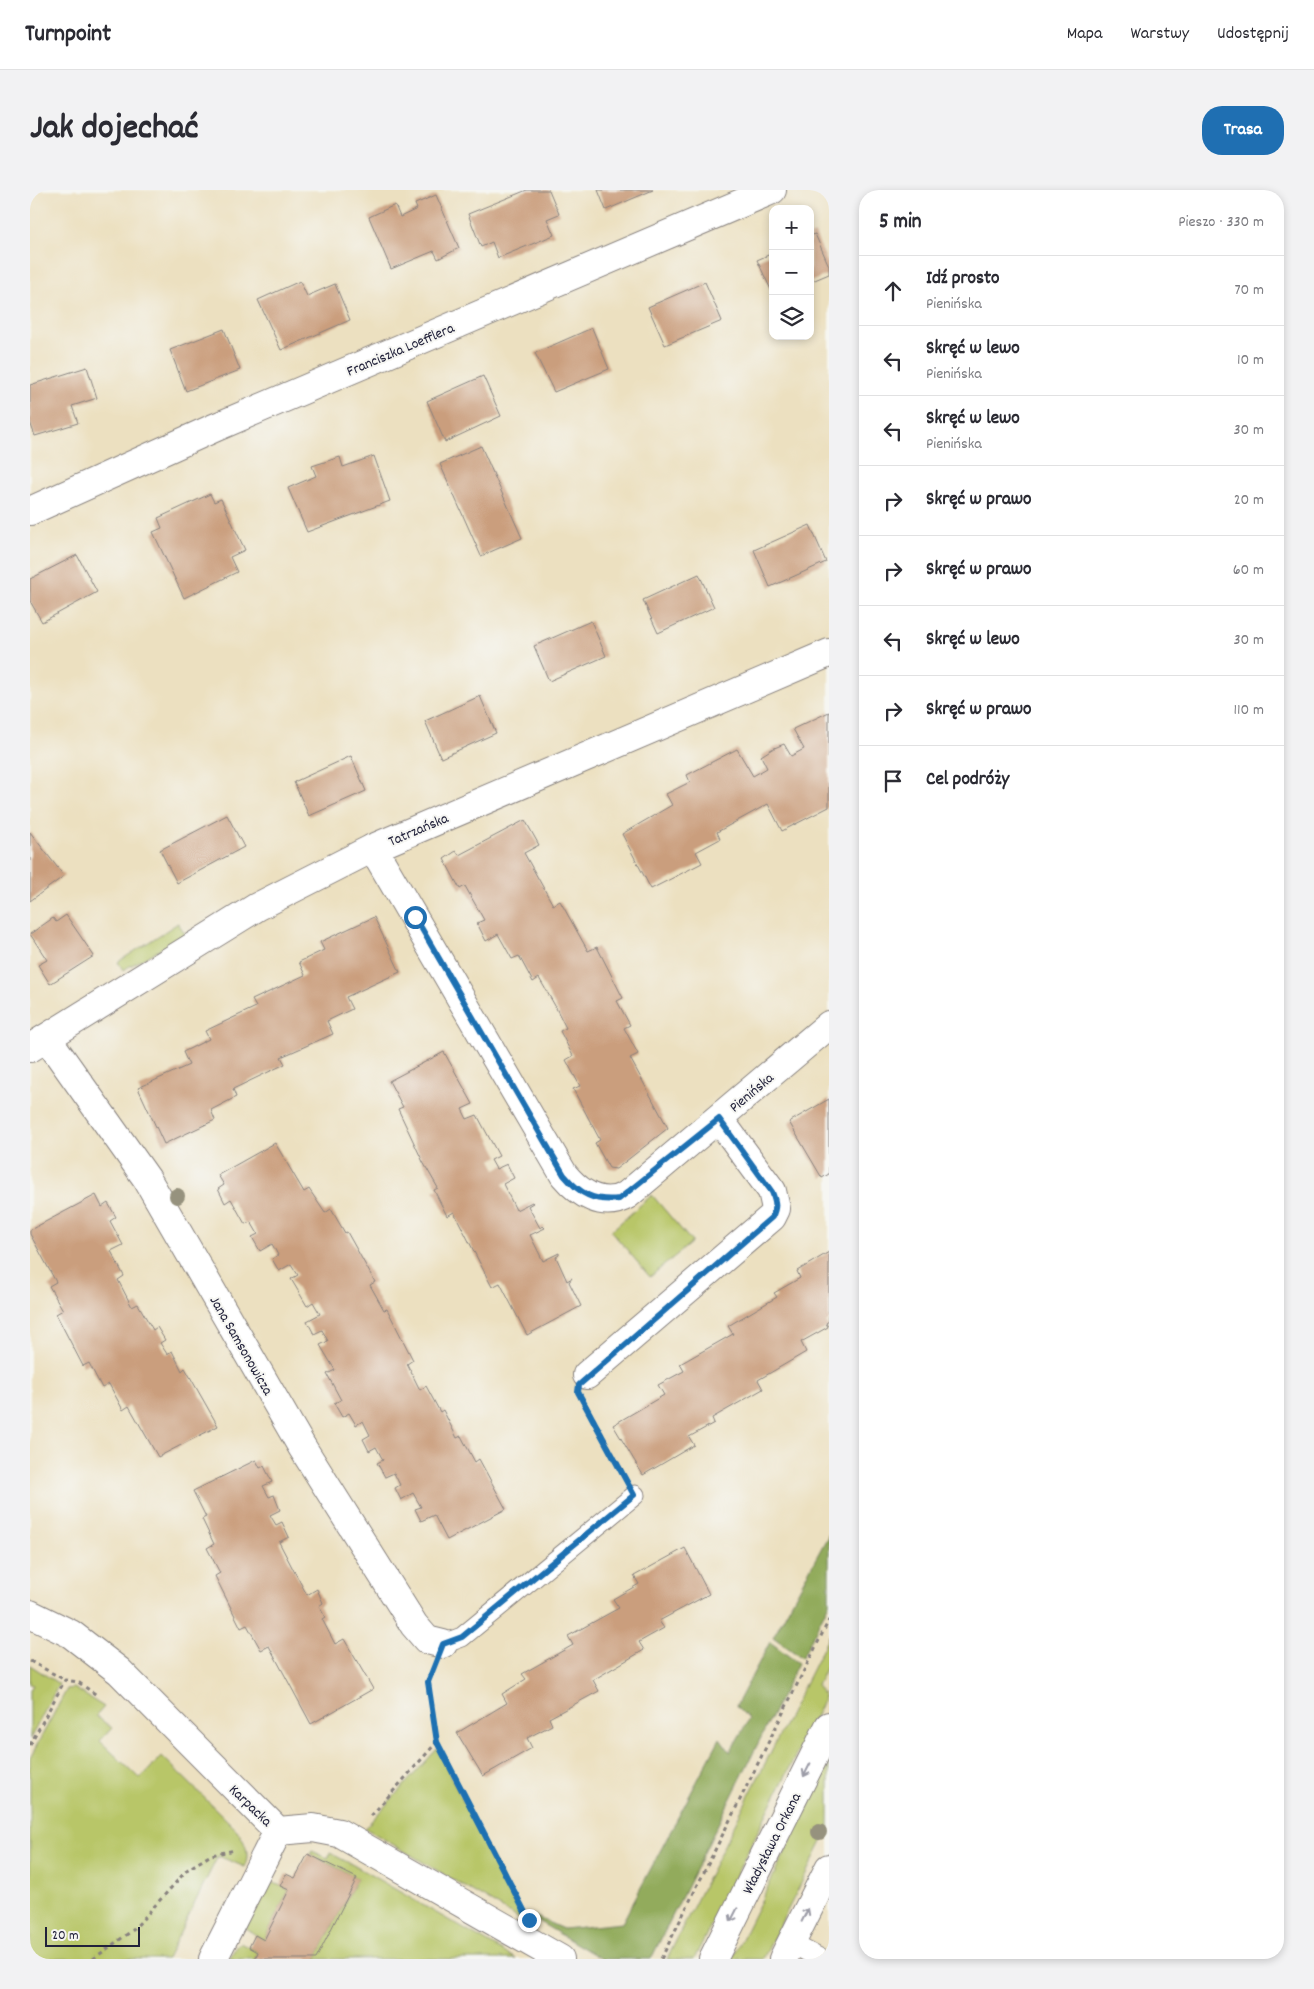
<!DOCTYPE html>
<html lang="pl">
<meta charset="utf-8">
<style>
:root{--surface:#fff;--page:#f2f2f3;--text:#2b2b33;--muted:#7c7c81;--line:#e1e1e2;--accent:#1f6fb2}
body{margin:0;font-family:Dekko,sans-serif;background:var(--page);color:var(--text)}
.controls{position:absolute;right:15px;top:15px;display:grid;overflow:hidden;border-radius:10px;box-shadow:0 2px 8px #0003}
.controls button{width:45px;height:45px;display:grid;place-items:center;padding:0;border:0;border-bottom:1px solid var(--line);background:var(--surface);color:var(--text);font:25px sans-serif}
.scale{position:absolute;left:15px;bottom:12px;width:95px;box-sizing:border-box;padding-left:5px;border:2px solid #22223b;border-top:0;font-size:14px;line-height:18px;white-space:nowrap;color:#22223b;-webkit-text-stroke:4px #f6f6f2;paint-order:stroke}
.stop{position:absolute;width:15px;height:15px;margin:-11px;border:4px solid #1f6fb2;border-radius:50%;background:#fff}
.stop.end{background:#1f6fb2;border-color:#fff;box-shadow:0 1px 5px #0008}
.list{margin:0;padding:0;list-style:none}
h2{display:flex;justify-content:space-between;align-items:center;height:65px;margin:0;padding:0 20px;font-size:21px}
h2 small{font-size:16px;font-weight:400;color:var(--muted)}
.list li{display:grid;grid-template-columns:32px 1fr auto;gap:15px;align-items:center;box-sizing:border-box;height:70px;padding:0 20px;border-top:1px solid var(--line)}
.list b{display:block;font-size:19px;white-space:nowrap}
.list p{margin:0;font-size:16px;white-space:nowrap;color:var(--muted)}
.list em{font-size:16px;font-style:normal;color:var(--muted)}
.icon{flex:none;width:28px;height:28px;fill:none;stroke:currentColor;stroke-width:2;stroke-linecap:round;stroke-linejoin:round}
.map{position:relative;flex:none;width:799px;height:1769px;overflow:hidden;border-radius:20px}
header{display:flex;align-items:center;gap:30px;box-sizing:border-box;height:70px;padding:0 25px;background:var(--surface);border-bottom:1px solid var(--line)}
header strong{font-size:24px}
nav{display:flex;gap:28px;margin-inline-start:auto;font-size:18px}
.intro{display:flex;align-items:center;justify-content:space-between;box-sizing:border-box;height:120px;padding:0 30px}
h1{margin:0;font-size:35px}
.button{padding:12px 22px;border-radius:20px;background:var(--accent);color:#fff;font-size:18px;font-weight:700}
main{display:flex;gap:30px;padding:0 30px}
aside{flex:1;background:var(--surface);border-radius:20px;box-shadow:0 2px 8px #0003}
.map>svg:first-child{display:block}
.green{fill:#b8c668;stroke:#6d7452}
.forest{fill:#92ab5c;stroke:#5a664c}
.building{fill:#ca9e7d}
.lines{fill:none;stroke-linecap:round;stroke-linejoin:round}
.service-casing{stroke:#87817e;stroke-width:21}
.minor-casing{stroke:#87817e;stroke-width:30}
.tertiary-casing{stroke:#87817e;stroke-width:30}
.path{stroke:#87817e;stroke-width:3;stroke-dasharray:4 4;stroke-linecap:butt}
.service{stroke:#fff;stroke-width:19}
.minor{stroke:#fff;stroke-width:28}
.tertiary{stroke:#fff;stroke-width:28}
.tree{fill:#96927e}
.oneway{stroke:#9c9ca7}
.route{stroke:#1f6fb2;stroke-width:6}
.labels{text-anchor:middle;stroke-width:4;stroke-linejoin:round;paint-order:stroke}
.street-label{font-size:15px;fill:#22223b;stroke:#f6f6f2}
</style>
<header>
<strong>Turnpoint</strong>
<nav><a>Mapa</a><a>Warstwy</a><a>Udostępnij</a></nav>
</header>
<div class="intro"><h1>Jak dojechać</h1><a class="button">Trasa</a></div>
<main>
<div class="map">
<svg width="799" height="1769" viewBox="0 0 799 1769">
<rect width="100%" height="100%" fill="#f6f6f2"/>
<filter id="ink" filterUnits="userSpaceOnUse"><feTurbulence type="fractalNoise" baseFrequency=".02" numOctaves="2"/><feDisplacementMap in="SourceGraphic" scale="10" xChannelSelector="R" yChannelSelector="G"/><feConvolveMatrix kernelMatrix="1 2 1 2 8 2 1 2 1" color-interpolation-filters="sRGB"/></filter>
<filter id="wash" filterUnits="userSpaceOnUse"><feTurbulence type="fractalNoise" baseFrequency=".0096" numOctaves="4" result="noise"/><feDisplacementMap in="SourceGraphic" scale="20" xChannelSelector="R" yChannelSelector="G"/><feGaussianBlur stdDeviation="1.12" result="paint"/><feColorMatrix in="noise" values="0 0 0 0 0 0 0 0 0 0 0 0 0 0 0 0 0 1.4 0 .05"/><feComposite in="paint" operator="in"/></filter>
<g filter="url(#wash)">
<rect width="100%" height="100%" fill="#ece0c0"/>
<!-- green -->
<g class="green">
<path d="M148,733l8,12 -63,35 -5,-8z"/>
<path d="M622,1005l40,47 -42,35 -39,-46z"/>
<path d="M799,1446v25l-12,24 7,11 -1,5 -129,258h-27z"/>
<path d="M0,1475l29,19 -29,55v-49l3,-5 -3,-1z"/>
<path d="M44,1498l30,19 -8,9 16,12 -12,13 40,38 22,-23 75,74c8,13 13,21 8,37l-27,-11 -51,103h-137v-201l37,-69z"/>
<path d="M407,1559l86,172 -158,-93z"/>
<path d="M799,1574v64l-66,131h-31z"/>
<path d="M282,1661l16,7 2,-5 25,13 161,93h-200l41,-81 -47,-24z"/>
<path d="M240,1691l19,9 -25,50 -19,-12z"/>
<path d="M211,1753l17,9 -3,7h-26l8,-14z"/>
</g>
<!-- forest -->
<g class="forest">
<path d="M799,1344v69l-27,55 -29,-21z"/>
<path d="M740,1452l28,21 -147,296h-49l-66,-39 -2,-4 29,13 59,-6 98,-185 10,14 19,-33 -13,-13z"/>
</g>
<g id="blocks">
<!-- building -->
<g class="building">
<path d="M497,0h22l10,24 -12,5 7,16 -56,23 -6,-16 -11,5 -13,-33z"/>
<path d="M568,0h55l-47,20z"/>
<path d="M406,5l23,53 -21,11 -4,-8 -43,18 -22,-52 26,-12 5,12 17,-8 -2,-5z"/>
<path d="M785,44l14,32v8l-19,8v-46z"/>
<path d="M743,63v41l-16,-34z"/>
<path d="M270,91l7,15 28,-12 15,36 -69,30 -23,-50z"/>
<path d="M675,92l17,39 -57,24 -17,-38z"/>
<path d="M562,138l17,41 -55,23 -19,-39z"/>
<path d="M194,139l16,41 -54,21 -16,-41z"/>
<path d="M57,177l10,31 -25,8 6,17 -43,13 -5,-14v-37z"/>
<path d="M453,186l18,40 -56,26 -18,-41z"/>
<path d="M451,256l41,92 -41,18 -41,-92z"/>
<path d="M344,266l16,45 -83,31 -19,-44 28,-12 -4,-10 28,-9 3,10z"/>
<path d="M180,304l4,8 7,-3 24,51 -15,7 7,15 -53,26 -31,-66 9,-4 -4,-10z"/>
<path d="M780,335l16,37 -56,25 -16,-37z"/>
<path d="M47,365l20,37 -55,30 -12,-21v-22z"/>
<path d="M669,384l15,33 -56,26 -15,-33z"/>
<path d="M561,431l15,35 -57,25 -15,-35z"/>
<path d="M450,506l16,37 -55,25 -16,-37z"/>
<path d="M799,522v95l-47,24 -14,-27 -51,28 3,7 -24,13 6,11 -51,26 -29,-55 50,-29 -6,-11 24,-12 -3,-7 50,-26 16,27 14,-8 -6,-12 11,-7 12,-5 7,12 13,-7 -11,-20z"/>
<path d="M321,566l15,35 -57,25 -15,-34z"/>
<path d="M197,625l17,32 -67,36 -17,-33z"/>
<path d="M495,630l14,25 -15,8 29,52 7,-4 28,50 9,-4 26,51 -6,3 13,24 -6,3 14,26 -8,4 38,70 -52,41 -7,-1 -14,-25 5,-3 -27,-51 7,-3 -14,-26 7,-4 -13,-25 6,-3 -12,-24 -15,-26 -6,4 -14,-26 -7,3 -14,-25 -12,7 -9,-18 7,-3 -19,-34 -5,3 -16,-30 12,-8 3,4z"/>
<path d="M0,642l34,44 -34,25z"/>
<path d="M36,725l28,41 -44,28 -12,-19 9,-5 -17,-26 23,-16 3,4z"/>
<path d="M344,727l26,55 -54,25 6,12 -25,12 6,13 -52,23 4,7 -52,25 3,8 -25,13 4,10 -51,24 -26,-56 51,-23 -6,-13 26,-13 -4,-8 51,-24 -4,-7 53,-25 -6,-13 25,-12 -4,-8z"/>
<path d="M414,862l29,52 -11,5 5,10 10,-4 22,41 -8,4 5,9 11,-5 7,14 -11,6 13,26 16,-8 1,1 -5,3 12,22 3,-2 2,2 -15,7 13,26 16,-8v2l-3,2 11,24 5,-3 -3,4 12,24 -54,29 -27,-52 -8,4 -38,-75 -7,4 -13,-26 4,-2 -15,-26 -25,-53 5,-2 -14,-26z"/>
<path d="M799,909v75l-7,4 -33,-56z"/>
<path d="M245,953l29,49 5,-3 16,24 6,-4 14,24 2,-1 28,50 -5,3 14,25 3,-1 26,51 -6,4 13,26 6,-4 14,26 3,-2 14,28 4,-2 14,26 4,-3 27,50 -59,31 -13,-25 -13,6 -6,-12 6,-2 -8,-14 -12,7 -6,-12 5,-3 -6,-12 -9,4 -8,-14 6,-3 -7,-13 -7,4 -6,-12 7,-4 -7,-14 -7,4 -7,-12 -7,4 -8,-14 7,-3 -14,-26 8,-4 -15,-25 8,-4 -6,-11 -8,4 -7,-13 13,-7 -7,-12 -6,4 -16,-27 7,-4 -7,-11 -12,7 -7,-12 6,-4 -6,-11 -12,7 -8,-14 6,-3 -7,-12 -6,2 -14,-25 -6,4 -7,-14 6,-4 -6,-10z"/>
<path d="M66,1005l6,12 6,-4 8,14 -6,4 13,24 -12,6 13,25 -6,4 14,27 6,-3 15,26 4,-3 8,13 -5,3 7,11 5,-3 10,20 3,-3 33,58 -60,31 -29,-51 -6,4 -14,-26 -7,4 -13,-25 -6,3 -27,-52 7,-4 -14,-24 7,-4 -26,-48v-4z"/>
<path d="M799,1062v69l-3,2 2,4 -27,15 5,10 -48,28 5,9 -51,29 2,5 -25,14 5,8 -51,30 -30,-50 51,-30 -6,-10 26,-14 -4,-7 53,-30 -5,-8 49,-29 -3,-4 26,-15 -3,-7z"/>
<path d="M226,1270l4,8 4,-2 8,16 -9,4 6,11 5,-2 6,15 -10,5 6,10 6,-3 7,15 -10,5 14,27 14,26 10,-6 6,14 -4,3 6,11 -3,2 13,25 9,-5 29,50 -62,35 -42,-78 -8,4 -14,-25 -6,3 -26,-52 5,-3 -13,-25 7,-4 -12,-25 4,-2 -13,-26z"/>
<path d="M655,1358l24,46 -50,27 5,7 -25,14 5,8 -51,30 6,11 -50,27 3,7 -25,13 5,10 -49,28 -26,-43 50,-30 -5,-9 24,-15 -4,-5 51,-29 -5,-9 51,-28 -6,-9 26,-15 -5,-8z"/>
<path d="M278,1664l49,24 -41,81h-61l3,-7 -9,-5 6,-12 9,5 25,-50 -9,-4 6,-12 9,4z"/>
</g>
</g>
</g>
<g filter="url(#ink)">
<use href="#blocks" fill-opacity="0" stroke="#87817e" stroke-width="1"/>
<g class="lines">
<!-- service casing -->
<g class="service-casing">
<g id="service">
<path d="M413,1454l19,-7 173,-142"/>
<path d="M761,1753l30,16"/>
</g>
</g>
<!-- minor casing -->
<g class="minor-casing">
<g id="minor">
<path d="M0,321l184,-83 558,-238"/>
<path d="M343,658l191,327c16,19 39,34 63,20l202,-170"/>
<path d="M17,848l100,141 155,268 112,178 13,15 16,4"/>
<path d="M0,858l227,-141 116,-59 456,-195"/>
<path d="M557,1185l185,-158 4,-8 -4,-18 -53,-72"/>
<path d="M0,1424l41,20 48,37 159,160 35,-3 26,5 221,126"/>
<path d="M183,1769l65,-128"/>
</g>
</g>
<!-- tertiary casing -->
<g class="tertiary-casing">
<g id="tertiary">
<path d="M683,1769l116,-233"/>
<path d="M753,1769l46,-91"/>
</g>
</g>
<!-- path -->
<g class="path">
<path d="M555,1214l38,69"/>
<path d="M0,1471l35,19"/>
<path d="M402,1482l-4,10 9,60 82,158"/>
<path d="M0,1555l35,-65 13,2 20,14"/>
<path d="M341,1626l66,-74"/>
<path d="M63,1769l40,-29 55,-61 23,-14 24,-5"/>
<path d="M631,1769l168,-339"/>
</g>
<!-- service -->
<use href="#service" class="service"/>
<!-- minor -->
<use href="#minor" class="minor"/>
<!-- tertiary -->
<use href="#tertiary" class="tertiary"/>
</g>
<!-- trees -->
<g class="tree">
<circle cx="147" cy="1006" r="8"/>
<circle cx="789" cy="1642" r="8"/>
</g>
<!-- one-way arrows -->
<defs><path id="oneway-shaft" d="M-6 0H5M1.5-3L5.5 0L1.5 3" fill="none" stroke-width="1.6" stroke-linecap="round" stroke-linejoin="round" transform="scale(1.25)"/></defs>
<g class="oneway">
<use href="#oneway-shaft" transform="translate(777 1580) rotate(117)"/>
<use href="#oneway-shaft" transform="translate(704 1725) rotate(117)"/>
<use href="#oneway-shaft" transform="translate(775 1725) rotate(-63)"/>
</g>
</g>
<g class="lines" filter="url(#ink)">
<!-- route -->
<path class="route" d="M385,727l149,258c16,19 30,27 55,24l100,-80 53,73c4,10 5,15 0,25l-193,168 -1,7 56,103 -172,142 -19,7 -15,38 9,60 92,178"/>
</g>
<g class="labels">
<!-- street labels -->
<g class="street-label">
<text transform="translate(370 159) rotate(-23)" y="5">Franciszka Loefflera</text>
<text transform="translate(388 639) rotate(-23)" y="5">Tatrzańska</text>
<text transform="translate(721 902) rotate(-40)" y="5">Pienińska</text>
<text transform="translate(212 1155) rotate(60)" y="5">Jana Samsonowicza</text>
<text transform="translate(221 1615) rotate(44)" y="5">Karpacka</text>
<text transform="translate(741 1653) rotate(-63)" y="5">Władysława Orkana</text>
</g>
</g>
</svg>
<div class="controls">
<button>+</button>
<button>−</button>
<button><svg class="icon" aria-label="layers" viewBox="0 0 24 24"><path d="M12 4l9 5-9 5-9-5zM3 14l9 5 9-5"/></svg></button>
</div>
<div class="scale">20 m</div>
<div class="stop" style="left:385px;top:727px"></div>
<div class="stop end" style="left:499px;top:1730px"></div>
</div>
<aside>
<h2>5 min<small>Pieszo · 330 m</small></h2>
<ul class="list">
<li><svg class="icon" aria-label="ahead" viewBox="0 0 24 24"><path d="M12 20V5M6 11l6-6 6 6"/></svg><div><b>Idź prosto</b><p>Pienińska</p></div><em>70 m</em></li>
<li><svg class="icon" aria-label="left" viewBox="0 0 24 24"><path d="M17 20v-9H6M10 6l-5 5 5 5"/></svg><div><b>Skręć w lewo</b><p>Pienińska</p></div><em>10 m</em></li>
<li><svg class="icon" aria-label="left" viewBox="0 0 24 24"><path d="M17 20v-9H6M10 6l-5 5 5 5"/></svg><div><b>Skręć w lewo</b><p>Pienińska</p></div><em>30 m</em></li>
<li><svg class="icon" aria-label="right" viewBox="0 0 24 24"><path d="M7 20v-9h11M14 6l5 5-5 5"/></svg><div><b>Skręć w prawo</b></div><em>20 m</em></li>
<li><svg class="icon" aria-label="right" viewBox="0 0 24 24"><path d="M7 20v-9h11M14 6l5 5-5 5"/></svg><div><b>Skręć w prawo</b></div><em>60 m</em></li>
<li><svg class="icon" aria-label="left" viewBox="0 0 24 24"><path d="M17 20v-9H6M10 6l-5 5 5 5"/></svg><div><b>Skręć w lewo</b></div><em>30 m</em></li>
<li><svg class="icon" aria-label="right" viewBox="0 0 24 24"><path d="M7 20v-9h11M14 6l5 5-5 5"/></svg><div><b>Skręć w prawo</b></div><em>110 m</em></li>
<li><svg class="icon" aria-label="arrive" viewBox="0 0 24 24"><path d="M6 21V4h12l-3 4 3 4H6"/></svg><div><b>Cel podróży</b></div></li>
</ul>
</aside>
</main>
